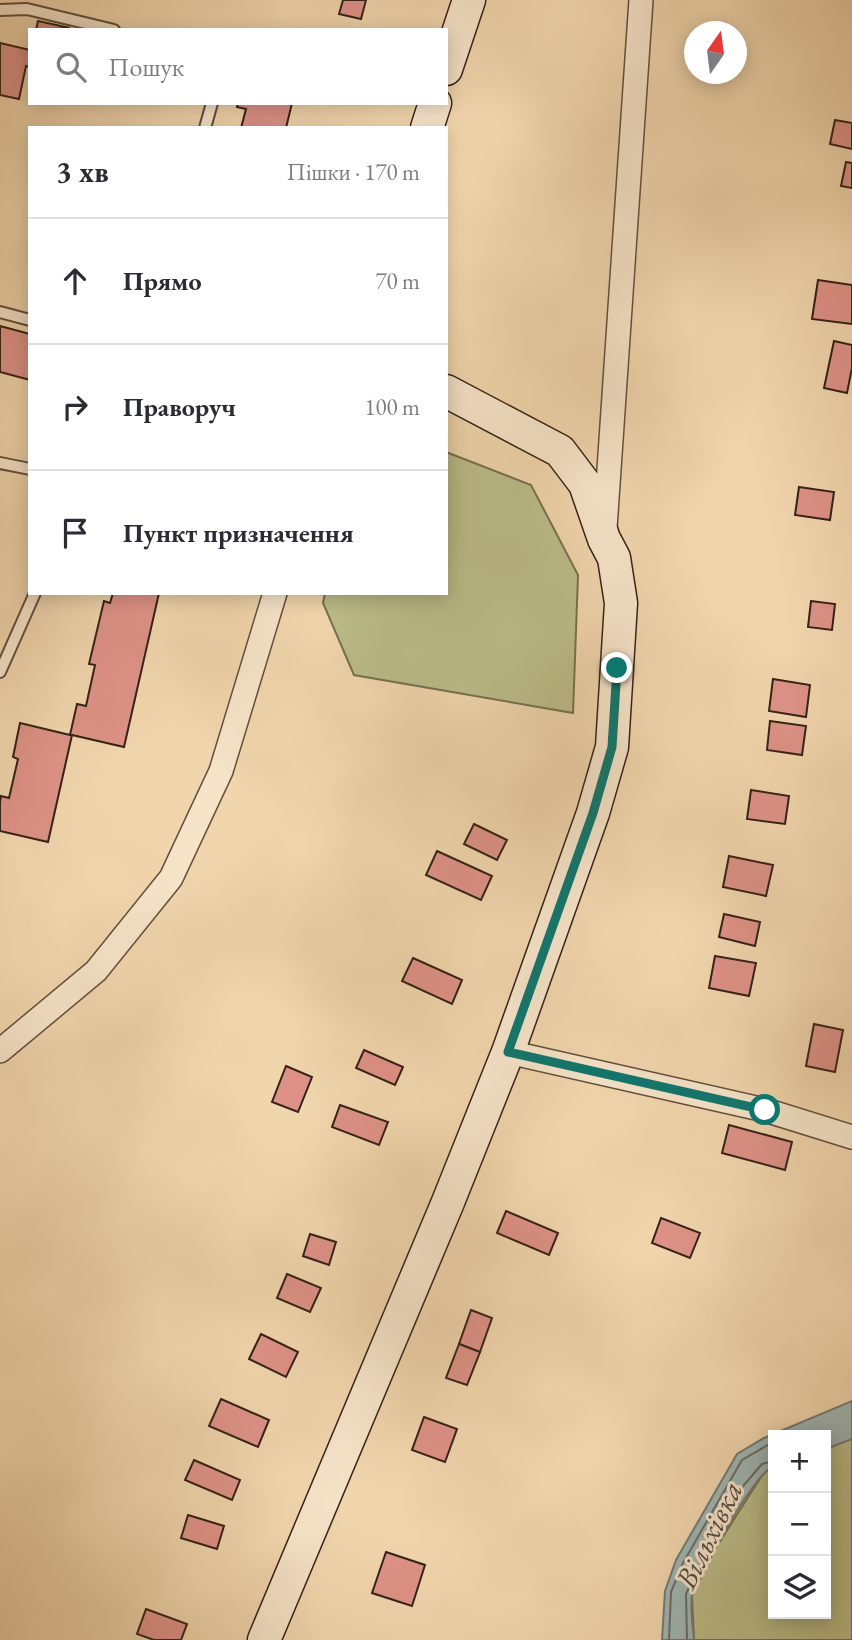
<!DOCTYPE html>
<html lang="uk">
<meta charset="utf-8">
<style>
:root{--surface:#fff;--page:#f7f7f7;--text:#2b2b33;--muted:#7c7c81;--line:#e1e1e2}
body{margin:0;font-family:"EB Garamond",serif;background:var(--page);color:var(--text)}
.controls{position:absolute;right:21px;bottom:21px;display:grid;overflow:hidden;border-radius:0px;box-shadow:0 4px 18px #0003}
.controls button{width:63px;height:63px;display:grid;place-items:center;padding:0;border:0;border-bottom:2px solid var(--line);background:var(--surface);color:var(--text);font:35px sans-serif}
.compass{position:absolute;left:684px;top:21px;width:63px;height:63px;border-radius:50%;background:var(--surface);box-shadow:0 4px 18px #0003;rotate:14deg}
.stop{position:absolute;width:21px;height:21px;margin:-16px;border:5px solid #0f766e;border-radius:50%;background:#fff}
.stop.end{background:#0f766e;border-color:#fff;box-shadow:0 2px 7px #0008}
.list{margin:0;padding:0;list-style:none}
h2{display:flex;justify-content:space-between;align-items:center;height:91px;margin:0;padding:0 28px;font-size:30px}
h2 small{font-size:23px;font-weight:400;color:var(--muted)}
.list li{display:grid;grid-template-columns:46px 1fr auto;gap:21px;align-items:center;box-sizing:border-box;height:126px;padding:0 28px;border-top:2px solid var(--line)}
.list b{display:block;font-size:26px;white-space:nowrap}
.list em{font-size:23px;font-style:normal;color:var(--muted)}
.icon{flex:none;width:38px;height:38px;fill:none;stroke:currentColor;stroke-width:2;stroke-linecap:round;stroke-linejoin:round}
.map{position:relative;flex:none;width:852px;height:1640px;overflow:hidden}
.search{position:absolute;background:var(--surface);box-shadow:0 4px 18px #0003;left:28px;top:28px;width:420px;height:77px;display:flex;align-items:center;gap:18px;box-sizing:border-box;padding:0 24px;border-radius:0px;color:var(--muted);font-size:26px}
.panel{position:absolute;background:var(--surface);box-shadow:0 4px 18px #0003;left:28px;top:126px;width:420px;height:469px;border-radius:0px}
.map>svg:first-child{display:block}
.green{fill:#bbbd89;stroke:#787050;stroke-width:2}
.water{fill:#9fb6b4;stroke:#747b76;stroke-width:2}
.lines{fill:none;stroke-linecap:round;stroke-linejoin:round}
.shore{stroke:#6a6c66;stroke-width:2}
.building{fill:#de9287;stroke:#342218;stroke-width:2}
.lane-casing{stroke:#634f3d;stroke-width:14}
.street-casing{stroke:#634f3d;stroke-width:26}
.secondary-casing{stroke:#342218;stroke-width:35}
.lane{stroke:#f6e4c9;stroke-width:10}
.street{stroke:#f6e4c9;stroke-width:23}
.secondary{stroke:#f6e4c9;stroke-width:32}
.route{stroke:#0f766e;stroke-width:9}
.labels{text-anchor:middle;stroke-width:6;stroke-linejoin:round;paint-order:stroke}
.water-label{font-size:30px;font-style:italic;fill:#544e47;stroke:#f6e4c9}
</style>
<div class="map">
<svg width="852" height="1640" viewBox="0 0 852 1640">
<rect width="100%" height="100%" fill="#f1d5ac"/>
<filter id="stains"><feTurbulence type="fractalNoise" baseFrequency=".00286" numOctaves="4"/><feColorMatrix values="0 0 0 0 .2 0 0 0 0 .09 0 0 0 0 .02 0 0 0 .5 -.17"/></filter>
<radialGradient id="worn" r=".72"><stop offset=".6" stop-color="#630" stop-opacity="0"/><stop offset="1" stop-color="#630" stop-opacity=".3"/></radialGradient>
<!-- green -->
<g class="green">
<path d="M446,452l85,33 47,90 -5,138 -219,-38 -31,-72 2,-10h121z"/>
<path d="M852,1438v202h-158l-2,-44 23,-47 51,-80 7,-2v147h53v-166z"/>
</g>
<!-- water -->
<path class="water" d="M852,1401v38l-26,10v-14h-53v32c-18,6 -76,108 -81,129 -2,13 1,31 2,44h-32l3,-49 11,-31 61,-106 27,-16z"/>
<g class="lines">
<!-- shore -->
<g class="shore">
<path d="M669,1640l2,-48 12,-29 59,-103 31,-18"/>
<path d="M687,1640l-1,-46 22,-48 36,-61 18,-21 11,-3"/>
</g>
</g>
<!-- building -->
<g class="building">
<path d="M343,0h23l-5,19 -22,-5z"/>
<path d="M38,21l32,7 -34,2z"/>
<path d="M0,43l30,7v17l-4,-1 -7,33 -19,-4z"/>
<path d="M238,103h54l-6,25h-45l5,-19 -9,-2z"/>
<path d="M835,120l17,3v26l-22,-5z"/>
<path d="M846,162l6,1v25l-11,-2z"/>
<path d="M818,280l34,5v39l-40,-5z"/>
<path d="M0,326l30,8v46l-30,-8z"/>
<path d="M834,341l18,4v23l-5,25 -23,-5z"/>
<path d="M799,487l35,5 -4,28 -35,-5z"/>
<path d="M113,593h46l-35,154 -52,-12 -24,107 -48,-11v-29l1,-6 8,2 9,-39 -5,-2 7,-34 50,12 7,-31 9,2 9,-41 -6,-1 15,-63 6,2z"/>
<path d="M811,601l24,3 -3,26 -24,-3z"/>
<path d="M773,679l37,6 -4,32 -37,-6z"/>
<path d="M770,721l36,5 -4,29 -35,-5z"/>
<path d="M751,790l38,6 -4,28 -38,-5z"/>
<path d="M474,824l33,16 -10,20 -33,-16z"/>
<path d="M437,851l55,25 -11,24 -55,-25z"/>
<path d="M729,856l44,9 -7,31 -43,-9z"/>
<path d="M724,914l36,8 -5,24 -36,-9z"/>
<path d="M715,956l41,7 -7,33 -40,-8z"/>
<path d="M413,958l49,22 -10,24 -50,-23z"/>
<path d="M814,1024l29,6 -8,42 -29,-6z"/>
<path d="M364,1050l39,17 -8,18 -39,-17z"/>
<path d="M286,1066l26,11 -14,35 -26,-10z"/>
<path d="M340,1105l48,17 -9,23 -47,-18z"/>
<path d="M729,1125l63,17 -7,28 -63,-17z"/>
<path d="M506,1211l52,22 -9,22 -52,-22z"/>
<path d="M661,1218l39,15 -10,25 -38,-15z"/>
<path d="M310,1234l26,8 -7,23 -26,-9z"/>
<path d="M287,1274l34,14 -11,24 -33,-14z"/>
<path d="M471,1310l21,8 -12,34 -21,-8z"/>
<path d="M261,1334l37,18 -12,25 -37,-18z"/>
<path d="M459,1344l21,8 -13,33 -21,-7z"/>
<path d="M221,1399l48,21 -11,27 -49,-21z"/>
<path d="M424,1417l33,12 -12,33 -33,-12z"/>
<path d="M194,1460l46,20 -8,20 -47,-20z"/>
<path d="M188,1515l36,11 -7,23 -36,-11z"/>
<path d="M386,1552l39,13 -13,41 -40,-13z"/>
<path d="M146,1609l41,15 -6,16h-27l-17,-6z"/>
</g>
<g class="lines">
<!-- lane casing -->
<g class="lane-casing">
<g id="lane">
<path d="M0,10l27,-1 87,21"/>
<path d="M205,128l7,-25"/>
<path d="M0,312l30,8"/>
<path d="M0,463l30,6"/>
<path d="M0,672l35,-79"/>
</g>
</g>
<!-- street casing -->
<g class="street-casing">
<g id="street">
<path d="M605,528l36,-528"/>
<path d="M0,1051l96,-80 75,-93 50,-107 54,-178"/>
<path d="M508,1052l257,58 87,27"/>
</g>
</g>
<!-- secondary casing -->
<g class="secondary-casing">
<g id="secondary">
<path d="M446,69l23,-69"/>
<path d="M427,128l8,-25"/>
<path d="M264,1640l184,-438 60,-150 85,-239 19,-66 9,-144 -7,-45 -10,-19 -19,-55 -25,-33 -114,-60"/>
</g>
</g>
<!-- lane -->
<use href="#lane" class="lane"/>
<!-- street -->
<use href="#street" class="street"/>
<!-- secondary -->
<use href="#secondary" class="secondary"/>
</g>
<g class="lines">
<!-- route -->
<path class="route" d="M617,668l-5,79 -19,66 -85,239 257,58"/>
</g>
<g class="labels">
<!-- water labels -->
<g class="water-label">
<text transform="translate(709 1535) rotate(-64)" y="10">Вільхівка</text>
</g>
</g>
<rect width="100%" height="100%" filter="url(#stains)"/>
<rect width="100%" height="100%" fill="url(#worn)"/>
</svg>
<div class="controls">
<button>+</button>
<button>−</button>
<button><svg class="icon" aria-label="layers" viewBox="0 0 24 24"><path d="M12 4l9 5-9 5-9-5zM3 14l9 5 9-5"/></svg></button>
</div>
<svg class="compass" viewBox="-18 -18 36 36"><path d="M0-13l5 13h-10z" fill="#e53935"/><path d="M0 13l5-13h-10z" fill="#7c7c81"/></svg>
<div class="stop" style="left:765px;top:1110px"></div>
<div class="stop end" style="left:617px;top:668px"></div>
<div class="search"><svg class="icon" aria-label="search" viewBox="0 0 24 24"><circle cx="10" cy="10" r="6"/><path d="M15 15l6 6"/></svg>Пошук</div>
<section class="panel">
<h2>3 хв<small>Пішки · 170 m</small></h2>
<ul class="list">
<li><svg class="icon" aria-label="ahead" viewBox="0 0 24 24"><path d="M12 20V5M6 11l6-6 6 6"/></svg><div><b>Прямо</b></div><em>70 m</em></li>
<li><svg class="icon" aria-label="right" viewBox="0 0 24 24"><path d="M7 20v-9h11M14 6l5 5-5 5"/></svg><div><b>Праворуч</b></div><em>100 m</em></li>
<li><svg class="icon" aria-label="arrive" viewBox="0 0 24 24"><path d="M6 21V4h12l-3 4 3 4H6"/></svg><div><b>Пункт призначення</b></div></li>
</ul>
</section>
</div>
